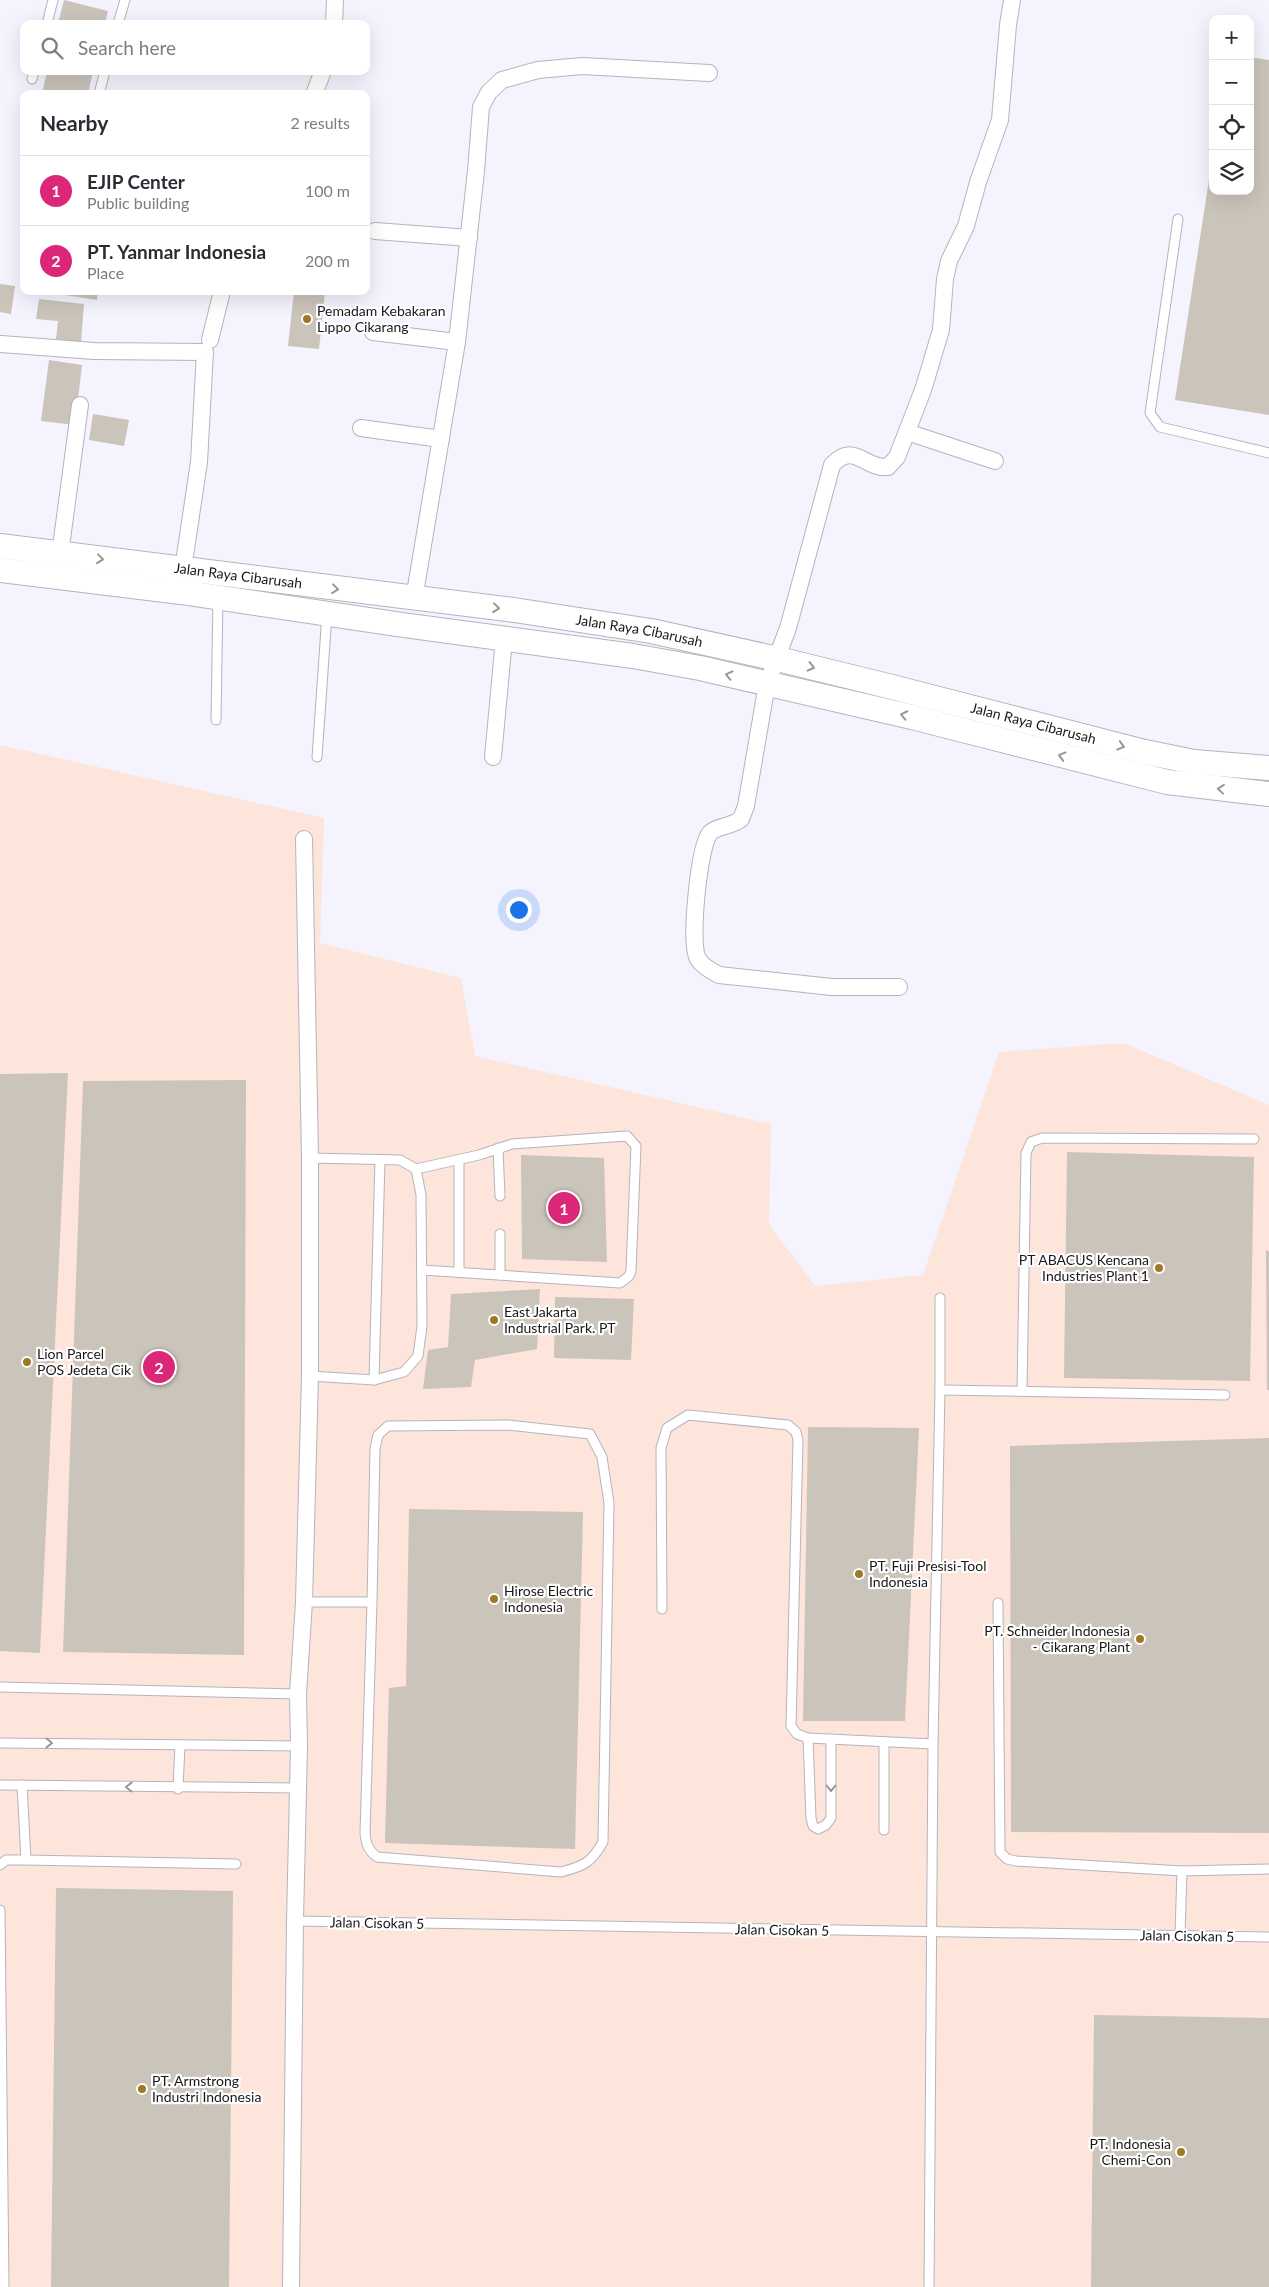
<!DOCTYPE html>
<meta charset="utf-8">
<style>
:root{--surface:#fff;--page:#f7f7f7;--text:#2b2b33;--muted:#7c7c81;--line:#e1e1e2;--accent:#db2777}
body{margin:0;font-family:Lato,sans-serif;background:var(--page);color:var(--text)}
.controls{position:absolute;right:15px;top:15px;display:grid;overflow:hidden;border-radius:10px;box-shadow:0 5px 20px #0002}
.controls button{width:45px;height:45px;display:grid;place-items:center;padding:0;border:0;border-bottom:1px solid var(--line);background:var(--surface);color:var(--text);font:25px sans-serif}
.you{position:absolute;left:518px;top:909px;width:18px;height:18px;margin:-12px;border:4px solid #fff;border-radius:50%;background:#1a73e8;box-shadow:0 0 0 8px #1a73e833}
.badge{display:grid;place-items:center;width:32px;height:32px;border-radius:50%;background:var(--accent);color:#fff;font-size:16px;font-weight:700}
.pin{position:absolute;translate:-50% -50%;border:2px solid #fff;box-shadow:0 1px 5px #0006}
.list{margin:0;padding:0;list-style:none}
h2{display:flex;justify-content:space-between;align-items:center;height:65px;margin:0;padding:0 20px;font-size:21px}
h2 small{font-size:16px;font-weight:400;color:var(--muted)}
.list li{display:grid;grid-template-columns:32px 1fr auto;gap:15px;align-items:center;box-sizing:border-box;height:70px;padding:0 20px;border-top:1px solid var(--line)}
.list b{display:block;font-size:19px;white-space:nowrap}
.list p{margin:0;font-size:16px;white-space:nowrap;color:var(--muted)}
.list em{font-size:16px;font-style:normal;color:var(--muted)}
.icon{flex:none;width:28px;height:28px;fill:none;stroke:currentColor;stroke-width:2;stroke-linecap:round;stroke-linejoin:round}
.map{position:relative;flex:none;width:1269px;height:2287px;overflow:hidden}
.search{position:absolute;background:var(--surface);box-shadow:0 5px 20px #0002;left:20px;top:20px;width:350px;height:55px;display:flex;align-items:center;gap:12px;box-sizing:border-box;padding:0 18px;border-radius:10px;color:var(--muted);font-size:19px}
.panel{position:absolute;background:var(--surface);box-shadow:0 5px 20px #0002;left:20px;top:90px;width:350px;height:205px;border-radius:10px}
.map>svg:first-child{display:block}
.industrial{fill:#fde5db}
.building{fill:#cbc4bb}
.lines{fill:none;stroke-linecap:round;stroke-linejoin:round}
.lane-casing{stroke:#b4b4be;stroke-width:11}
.street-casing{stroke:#b4b4be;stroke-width:18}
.secondary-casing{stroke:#b4b4be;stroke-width:26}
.lane{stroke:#fff;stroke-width:9}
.street{stroke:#fff;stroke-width:16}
.secondary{stroke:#fff;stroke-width:24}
.oneway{stroke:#979798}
.poi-dot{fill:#9e7a26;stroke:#fff;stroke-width:2}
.labels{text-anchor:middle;stroke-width:4.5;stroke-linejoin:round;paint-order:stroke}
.poi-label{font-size:14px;fill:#18181b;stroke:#fff;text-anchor:start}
.street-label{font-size:14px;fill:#18181b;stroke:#fff}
</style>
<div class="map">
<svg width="1269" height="2287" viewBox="0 0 1269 2287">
<rect width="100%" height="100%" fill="#f4f3fe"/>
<!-- industrial -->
<path class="industrial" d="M0,745l324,73 -4,125 141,35 14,78 296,68 -2,101 46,61 108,-11 76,-223 125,-9 145,62v1182h-1269z"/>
<!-- building -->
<g class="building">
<path d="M64,0l44,11 -3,13h-47z"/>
<path d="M1250,57l19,3v355l-94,-15 37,-240 1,31h37z"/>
<path d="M47,71h46l-5,23h-46z"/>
<path d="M0,284l15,2 -4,28 -11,-2z"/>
<path d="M59,291h39l-1,9 -38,-6z"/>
<path d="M294,291h31l-6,58 -31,-3z"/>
<path d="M39,299l45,5 -3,38 -25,-3 2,-18 -22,-2z"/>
<path d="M49,360l33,5 -7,60 -34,-4z"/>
<path d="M93,414l36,6 -5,26 -35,-6z"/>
<path d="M68,1073l-28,580 -40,-2v-577z"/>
<path d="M246,1080l-2,575 -181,-3 20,-571z"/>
<path d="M1067,1152l187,5 -4,224 -186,-3z"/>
<path d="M521,1155l83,3 3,104 -85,-3z"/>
<path d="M1266,1250l3,2v138h-2z"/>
<path d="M540,1289l-3,60 -62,11 -4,27 -48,2 5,-39 20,-3 3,-53z"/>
<path d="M555,1297l79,2 -3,61 -77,-2z"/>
<path d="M808,1427l111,1 -14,293h-102z"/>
<path d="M1269,1438v395l-258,-1 -1,-386z"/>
<path d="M409,1509l174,3 -8,337 -190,-6 4,-155 17,-2z"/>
<path d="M56,1888l177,3 -4,396h-178z"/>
<path d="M1094,2015l175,3v269h-178z"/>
</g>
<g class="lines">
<!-- lane casing -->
<g class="lane-casing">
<g id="lane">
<path d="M47,24l6,-24"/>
<path d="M118,24l7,-24"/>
<path d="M32,79l2,-8"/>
<path d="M99,94l6,-23"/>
<path d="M1178,219l-28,194 10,14 109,26"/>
<path d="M216,720l2,-122"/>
<path d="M317,757l10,-143"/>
<path d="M498,1148l2,48"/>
<path d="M416,1169l63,-14 33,-11 115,-8 9,10 -5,125 -2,5 -9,7 -198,-13"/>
<path d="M500,1234v41"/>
<path d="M459,1272v-112"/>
<path d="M310,1376l64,4 30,-8 14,-16 4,-30 -1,-131 -5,-26 -16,-9 -90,-2"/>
<path d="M374,1380l6,-220"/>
<path d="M940,1390l285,5"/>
<path d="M1022,1391l4,-238 5,-11 11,-4 212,1"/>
<path d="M304,1602h68l-7,231c1,11 3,17 12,24l184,15c23,-6 30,-9 42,-30l6,-339 -7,-46 -12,-23 -82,-9 -120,1 -10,9 -3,14 -3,153"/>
<path d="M998,1603l2,249 7,7 9,2 166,10"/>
<path d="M662,1609l-1,-161 6,-20 21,-13 100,10 8,7 2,8 -7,286 6,8 11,4 125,6"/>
<path d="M0,1687l298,7"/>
<path d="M808,1738l3,80 2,8 5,3 8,-4 5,-7v-79"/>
<path d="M0,1743l299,3"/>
<path d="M0,1785l298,3"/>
<path d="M178,1789l2,-44"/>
<path d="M884,1830v-88"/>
<path d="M26,1860l210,4"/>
<path d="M0,1865l6,-5h20l-4,-75"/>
<path d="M0,1910l4,377"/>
<path d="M295,1921l974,16"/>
<path d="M1180,1935l2,-64 87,-2"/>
<path d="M929,2287l4,-543 7,-354v-92"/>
</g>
</g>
<!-- street casing -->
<g class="street-casing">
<g id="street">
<path d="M334,24l1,-24"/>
<path d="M314,94l9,-23"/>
<path d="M375,231l94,7"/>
<path d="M373,332l84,10"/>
<path d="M210,340l12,-49"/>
<path d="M1,344l93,7 111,1 -6,110 -16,107"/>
<path d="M361,428l80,11"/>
<path d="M907,432l88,29"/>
<path d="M60,554l20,-149"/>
<path d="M414,599l43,-257 19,-171 5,-64 8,-15 13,-12 36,-10 44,-4 127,7"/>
<path d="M493,757l11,-118"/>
<path d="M899,987h-67l-113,-12c-8,-4 -17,-9 -21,-16 -9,-15 1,-114 12,-126 6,-7 21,-6 31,-14l5,-13 21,-122 21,-56 44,-163c22,-24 32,4 56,2l9,-10 26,-67 18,-60 4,-51 4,-18 17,-35 12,-44 22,-62 8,-95 4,-25"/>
<path d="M291,2287l4,-366 4,-175 -1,-52 6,-92 6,-226v-218l-6,-319"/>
</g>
</g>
<!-- secondary casing -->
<g class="secondary-casing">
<g id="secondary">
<path id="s1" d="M0,546l514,64 137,21 127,28 114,28 253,65 49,10 75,6"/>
<path d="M0,570l181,22 222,33 230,31 67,12 212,49 255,65 102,12"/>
</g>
</g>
<!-- lane -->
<use href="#lane" class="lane"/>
<!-- street -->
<use href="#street" class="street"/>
<!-- secondary -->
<use href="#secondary" class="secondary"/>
</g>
<!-- one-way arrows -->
<defs><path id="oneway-chevron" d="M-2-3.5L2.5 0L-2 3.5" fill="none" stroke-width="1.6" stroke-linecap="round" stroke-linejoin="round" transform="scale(1.25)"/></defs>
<g class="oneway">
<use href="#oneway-chevron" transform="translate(100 559) rotate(7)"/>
<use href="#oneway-chevron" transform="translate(335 589) rotate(7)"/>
<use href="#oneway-chevron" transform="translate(496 608) rotate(6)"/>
<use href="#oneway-chevron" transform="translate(811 667) rotate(14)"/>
<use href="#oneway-chevron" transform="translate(729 675) rotate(-167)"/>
<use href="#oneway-chevron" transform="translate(904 715) rotate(-168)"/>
<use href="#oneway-chevron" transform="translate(1121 746) rotate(16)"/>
<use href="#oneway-chevron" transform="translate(1062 756) rotate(-165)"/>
<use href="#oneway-chevron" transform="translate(1221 789) rotate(-174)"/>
<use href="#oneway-chevron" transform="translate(49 1743) rotate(1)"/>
<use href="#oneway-chevron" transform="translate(129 1787) rotate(-179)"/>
<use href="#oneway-chevron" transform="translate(831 1788) rotate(90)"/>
</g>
<!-- markers -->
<g class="poi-dot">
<circle cx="307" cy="319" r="5"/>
<circle cx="1159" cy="1268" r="5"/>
<circle cx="494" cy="1320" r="5"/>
<circle cx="27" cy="1362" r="5"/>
<circle cx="859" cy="1574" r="5"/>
<circle cx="494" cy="1599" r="5"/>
<circle cx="1140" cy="1639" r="5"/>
<circle cx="142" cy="2089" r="5"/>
<circle cx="1181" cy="2152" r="5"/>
</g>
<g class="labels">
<!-- poi labels -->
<g class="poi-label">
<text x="317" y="316">Pemadam Kebakaran<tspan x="317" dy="16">Lippo Cikarang</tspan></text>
<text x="1149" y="1265" text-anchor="end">PT ABACUS Kencana<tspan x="1149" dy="16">Industries Plant 1</tspan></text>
<text x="504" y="1317">East Jakarta<tspan x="504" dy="16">Industrial Park. PT</tspan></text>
<text x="37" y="1359">Lion Parcel<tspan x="37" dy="16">POS Jedeta Cik</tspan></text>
<text x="869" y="1571">PT. Fuji Presisi-Tool<tspan x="869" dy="16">Indonesia</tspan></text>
<text x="504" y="1596">Hirose Electric<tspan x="504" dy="16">Indonesia</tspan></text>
<text x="1130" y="1636" text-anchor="end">PT. Schneider Indonesia<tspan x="1130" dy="16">- Cikarang Plant</tspan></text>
<text x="152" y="2086">PT. Armstrong<tspan x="152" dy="16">Industri Indonesia</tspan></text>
<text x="1171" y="2149" text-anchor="end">PT. Indonesia<tspan x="1171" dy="16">Chemi-Con</tspan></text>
</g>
<!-- street labels -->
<g class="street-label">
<text dy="5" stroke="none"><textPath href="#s1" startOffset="240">Jalan Raya Cibarusah</textPath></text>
<text dy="5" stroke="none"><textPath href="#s1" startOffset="645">Jalan Raya Cibarusah</textPath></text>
<text dy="5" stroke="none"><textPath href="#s1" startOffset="1050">Jalan Raya Cibarusah</textPath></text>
<text transform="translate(377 1923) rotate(1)" y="5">Jalan Cisokan 5</text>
<text transform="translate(782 1930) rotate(1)" y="5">Jalan Cisokan 5</text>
<text transform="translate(1187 1936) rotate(1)" y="5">Jalan Cisokan 5</text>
</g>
</g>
</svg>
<div class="controls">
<button>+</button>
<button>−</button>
<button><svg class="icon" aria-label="locate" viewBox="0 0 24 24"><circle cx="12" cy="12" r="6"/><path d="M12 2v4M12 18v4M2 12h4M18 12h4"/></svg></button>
<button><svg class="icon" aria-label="layers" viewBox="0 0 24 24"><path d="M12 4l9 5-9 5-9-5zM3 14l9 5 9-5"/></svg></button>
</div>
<div class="you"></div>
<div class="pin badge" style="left:564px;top:1208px">1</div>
<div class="pin badge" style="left:159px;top:1367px">2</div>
<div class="search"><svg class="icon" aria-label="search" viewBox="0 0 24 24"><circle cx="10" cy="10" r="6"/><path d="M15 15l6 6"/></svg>Search here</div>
<section class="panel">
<h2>Nearby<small>2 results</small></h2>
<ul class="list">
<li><span class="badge">1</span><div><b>EJIP Center</b><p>Public building</p></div><em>100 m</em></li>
<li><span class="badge">2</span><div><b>PT. Yanmar Indonesia</b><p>Place</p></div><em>200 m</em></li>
</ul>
</section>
</div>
